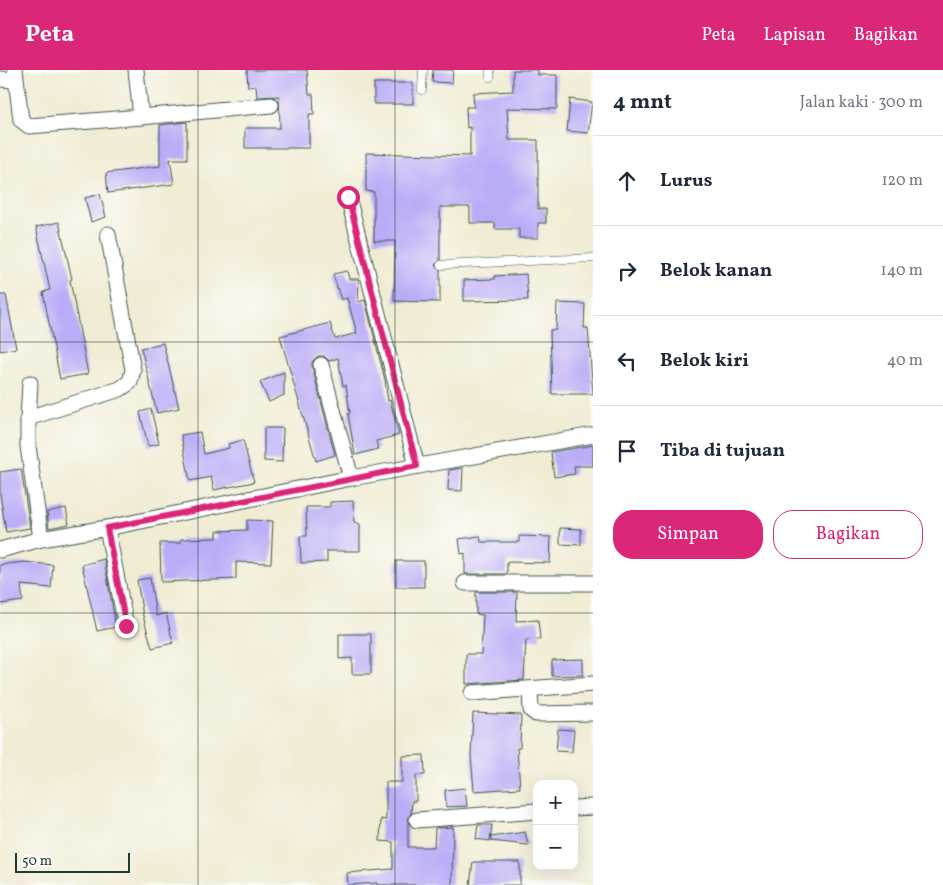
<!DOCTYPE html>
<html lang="id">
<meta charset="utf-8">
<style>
:root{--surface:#fff;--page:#f6f6f7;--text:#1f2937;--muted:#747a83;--line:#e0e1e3;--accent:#db2777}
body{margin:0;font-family:Vollkorn,serif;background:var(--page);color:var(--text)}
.controls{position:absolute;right:15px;bottom:15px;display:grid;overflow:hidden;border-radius:10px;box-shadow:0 5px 20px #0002}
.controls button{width:45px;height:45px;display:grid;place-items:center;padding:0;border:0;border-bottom:1px solid var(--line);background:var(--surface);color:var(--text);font:25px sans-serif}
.scale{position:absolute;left:15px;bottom:12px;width:115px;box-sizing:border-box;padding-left:5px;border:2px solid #1f3d34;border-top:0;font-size:14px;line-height:18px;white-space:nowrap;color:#1f3d34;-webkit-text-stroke:4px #fdfcf7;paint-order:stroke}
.stop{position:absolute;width:15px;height:15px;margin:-11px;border:4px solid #db2777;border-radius:50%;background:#fff}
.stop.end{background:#db2777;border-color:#fff;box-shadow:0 1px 5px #0008}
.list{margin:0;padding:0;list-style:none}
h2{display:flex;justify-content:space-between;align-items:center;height:65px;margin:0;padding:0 20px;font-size:21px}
h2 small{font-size:16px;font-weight:400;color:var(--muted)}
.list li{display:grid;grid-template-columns:32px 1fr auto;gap:15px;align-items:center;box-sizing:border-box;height:90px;padding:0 20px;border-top:1px solid var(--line)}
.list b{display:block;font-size:19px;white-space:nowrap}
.list em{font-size:16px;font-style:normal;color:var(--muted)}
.actions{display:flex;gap:10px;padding:15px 20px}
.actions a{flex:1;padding:11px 0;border:1px solid var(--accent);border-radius:20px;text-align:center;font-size:18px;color:var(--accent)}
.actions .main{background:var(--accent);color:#fff}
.icon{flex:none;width:28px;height:28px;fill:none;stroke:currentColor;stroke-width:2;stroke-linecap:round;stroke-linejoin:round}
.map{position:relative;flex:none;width:593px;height:815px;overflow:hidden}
header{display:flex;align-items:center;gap:30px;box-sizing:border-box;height:70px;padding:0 25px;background:var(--accent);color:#fff}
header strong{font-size:24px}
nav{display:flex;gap:28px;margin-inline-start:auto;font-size:18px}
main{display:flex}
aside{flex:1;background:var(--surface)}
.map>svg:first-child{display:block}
.building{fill:#bbacf7}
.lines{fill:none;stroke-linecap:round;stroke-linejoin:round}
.lane-casing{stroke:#3e574c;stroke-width:9}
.street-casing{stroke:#3e574c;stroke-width:17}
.lane{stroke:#fff;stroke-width:8}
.street{stroke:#fff;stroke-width:15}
.route{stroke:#db2777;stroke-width:6}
.grid{fill:none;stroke:#1f3d34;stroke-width:1;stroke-opacity:0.55}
</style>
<header>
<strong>Peta</strong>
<nav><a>Peta</a><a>Lapisan</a><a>Bagikan</a></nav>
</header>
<main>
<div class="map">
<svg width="593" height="815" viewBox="0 0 593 815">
<rect width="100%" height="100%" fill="#fdfcf7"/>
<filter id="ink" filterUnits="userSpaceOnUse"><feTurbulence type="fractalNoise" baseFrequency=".02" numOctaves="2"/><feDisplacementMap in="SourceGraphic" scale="10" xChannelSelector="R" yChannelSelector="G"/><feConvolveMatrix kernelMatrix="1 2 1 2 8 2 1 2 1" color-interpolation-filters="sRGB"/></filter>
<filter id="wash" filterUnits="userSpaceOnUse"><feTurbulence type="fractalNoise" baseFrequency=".0096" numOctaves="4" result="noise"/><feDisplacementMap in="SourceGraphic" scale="20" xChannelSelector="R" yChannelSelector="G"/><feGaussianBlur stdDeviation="1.12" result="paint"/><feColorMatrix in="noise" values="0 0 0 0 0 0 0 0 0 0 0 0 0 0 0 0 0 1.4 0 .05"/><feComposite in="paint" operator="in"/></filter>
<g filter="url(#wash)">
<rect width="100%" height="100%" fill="#f1ecd4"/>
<g id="blocks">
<!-- building -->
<g class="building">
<path d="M247,0h60l2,24h4l1,20h-5v34h-64v-20h35l-1,-32 -22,1 -1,-11 -8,1z"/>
<path d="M433,0h20l-1,13 -20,-1z"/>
<path d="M513,0h25v5h19v34l-50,-1 2,32h29v69h8v14h-8v15h-19v-9h-24v-6h-25v-16h-30v53l-5,5 5,5v32l-46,-1 1,-60h-21v-49l-8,-1v-38l104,3v-29l-3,1 -1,-21h8l-1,-14 40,-2z"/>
<rect x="374" y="13" width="39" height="21"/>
<path d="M570,29l22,3 -4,31 -21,-2z"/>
<path d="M187,52v37h-17l4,25 -66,9 -2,-20 54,-7v-41z"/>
<path d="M100,124l6,23 -15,5 -6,-24z"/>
<path d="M59,152l13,57 -2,1 18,94 -28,5 -17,-87 7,-2 -14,-63z"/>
<path d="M347,201l2,8h10l-1,23 7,-2 20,80 3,21 2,-1 9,35 -23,6 2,8 -23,6 -7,-41 2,-1 -4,-28 -3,1 -5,-28 -9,3 -5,-5h-6l-6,6v5l23,88 -19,6 -36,-125 50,-13 5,16 22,-6 -10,-35 -6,2 -8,-26z"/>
<path d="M526,204l2,26 -64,1v-21l31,-1v-3z"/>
<path d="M0,225h6l10,53 -16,3z"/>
<path d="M557,233l28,1 -1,24h4l5,66h-41l-2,-64h6z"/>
<path d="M163,273l16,65 -22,5 -16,-65z"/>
<path d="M284,302v23l-15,7 -9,-20z"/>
<path d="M151,339l8,35 -11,2 -8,-34z"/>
<path d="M264,358h19l-1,34 -18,-1z"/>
<path d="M200,362l4,22 25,-6 -1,-4 15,-4 11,42 -40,8 -3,-13 -21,4 -9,-46z"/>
<path d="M593,375v21h-19l1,8 -21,3 -3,-25z"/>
<path d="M463,398l-1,23 -14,-1 1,-20z"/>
<path d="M21,399l9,59 -24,4 -6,-38v-22z"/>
<path d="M353,431l1,21 6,2v27h-33v11l-26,1 -1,-27h7l-1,-29h24v-5z"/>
<path d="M66,438l3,16 -20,4 -2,-16z"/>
<path d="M247,450l26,1 -2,42 -35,-1v17l-75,3 -1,-39h21v-4l36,-1v-7l30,-1z"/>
<path d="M560,458l21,1v16l-21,-1z"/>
<path d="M480,466l1,6h38v-6l32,1 -1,26 -43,-1v12h-42v-21l-4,1 -2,-15z"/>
<path d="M104,489l12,68 -19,4 -15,-66z"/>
<rect x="396" y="491" width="28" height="26"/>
<path d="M24,492l29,3 -2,23 -30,-3 2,16 -23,3v-39z"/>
<path d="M150,508l6,38 10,-3 7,30 -21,5 -9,-32 -6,-36z"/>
<path d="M476,522h41l-1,29 22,-1 2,19 -14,1 -2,40 -58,4v-30h15l2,-39 -7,-1z"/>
<path d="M339,564h32v40h-19v-16l-13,1z"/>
<path d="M583,589v16l-31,1v-16z"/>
<path d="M473,643l48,2 -1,33h-3l3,40 -46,3 -3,-36z"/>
<path d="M558,659l16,1 -2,22 -16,-1z"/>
<path d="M424,685l1,20h-9v26h-4l-1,12 -3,7v27h26l1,-19 18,-1 -1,58h-75v-2l-29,2 -1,-12 46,-4v-27l-13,-1 1,-22 5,1v-38h16v-26z"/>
<path d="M465,718l2,18 -21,1 -1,-17z"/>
<path d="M478,755h14l-2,16 -14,-2z"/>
<path d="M525,762l3,13 -37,-4v-4z"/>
<path d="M473,792h47v23h-50z"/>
</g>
</g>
</g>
<g filter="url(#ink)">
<use href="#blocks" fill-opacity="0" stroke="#3e574c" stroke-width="1"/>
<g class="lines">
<!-- lane casing -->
<g class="lane-casing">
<g id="lane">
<path d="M490,0v7"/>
<path d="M422,20l1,-20"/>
<path d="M441,195l152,-7"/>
</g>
</g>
<!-- street casing -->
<g class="street-casing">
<g id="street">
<path d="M15,0l6,50 8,6 112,-9 -5,-47"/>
<path d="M0,9l16,1"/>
<path d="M141,47l130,-12"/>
<path d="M348,127l69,269"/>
<path d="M321,295l30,113"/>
<path d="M28,348l2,-35"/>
<path d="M107,458l19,98"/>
<path d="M41,469l-13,-93v-28l92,-29 10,-7 3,-12 -25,-136"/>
<path d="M0,480l41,-11 66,-11 244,-50 242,-43"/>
<path d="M465,513h128"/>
<path d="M530,619l1,21 5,4 57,-1"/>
<path d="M472,623l121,-9"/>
<path d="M574,738l19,-1"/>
<path d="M417,750l120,-9"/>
</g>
</g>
<!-- lane -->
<use href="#lane" class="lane"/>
<!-- street -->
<use href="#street" class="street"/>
</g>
</g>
<g class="lines" filter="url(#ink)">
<!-- route -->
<path class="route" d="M126,556l-19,-98 310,-62 -69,-269"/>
</g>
<!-- grid -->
<path class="grid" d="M198,0v815M395,0v815M0,272h593M0,543h593"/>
</svg>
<div class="controls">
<button>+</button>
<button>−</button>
</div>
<div class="scale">50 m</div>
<div class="stop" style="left:348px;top:127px"></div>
<div class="stop end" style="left:126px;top:556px"></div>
</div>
<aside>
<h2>4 mnt<small>Jalan kaki · 300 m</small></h2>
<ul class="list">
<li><svg class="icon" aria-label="ahead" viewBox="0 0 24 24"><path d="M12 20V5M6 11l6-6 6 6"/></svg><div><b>Lurus</b></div><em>120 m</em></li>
<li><svg class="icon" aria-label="right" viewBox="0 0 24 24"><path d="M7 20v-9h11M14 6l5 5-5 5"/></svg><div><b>Belok kanan</b></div><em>140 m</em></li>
<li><svg class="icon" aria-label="left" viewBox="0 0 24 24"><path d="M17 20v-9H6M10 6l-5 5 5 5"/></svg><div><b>Belok kiri</b></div><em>40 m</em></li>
<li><svg class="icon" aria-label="arrive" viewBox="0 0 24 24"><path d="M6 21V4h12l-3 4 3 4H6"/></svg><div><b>Tiba di tujuan</b></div></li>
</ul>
<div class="actions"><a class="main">Simpan</a><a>Bagikan</a></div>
</aside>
</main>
